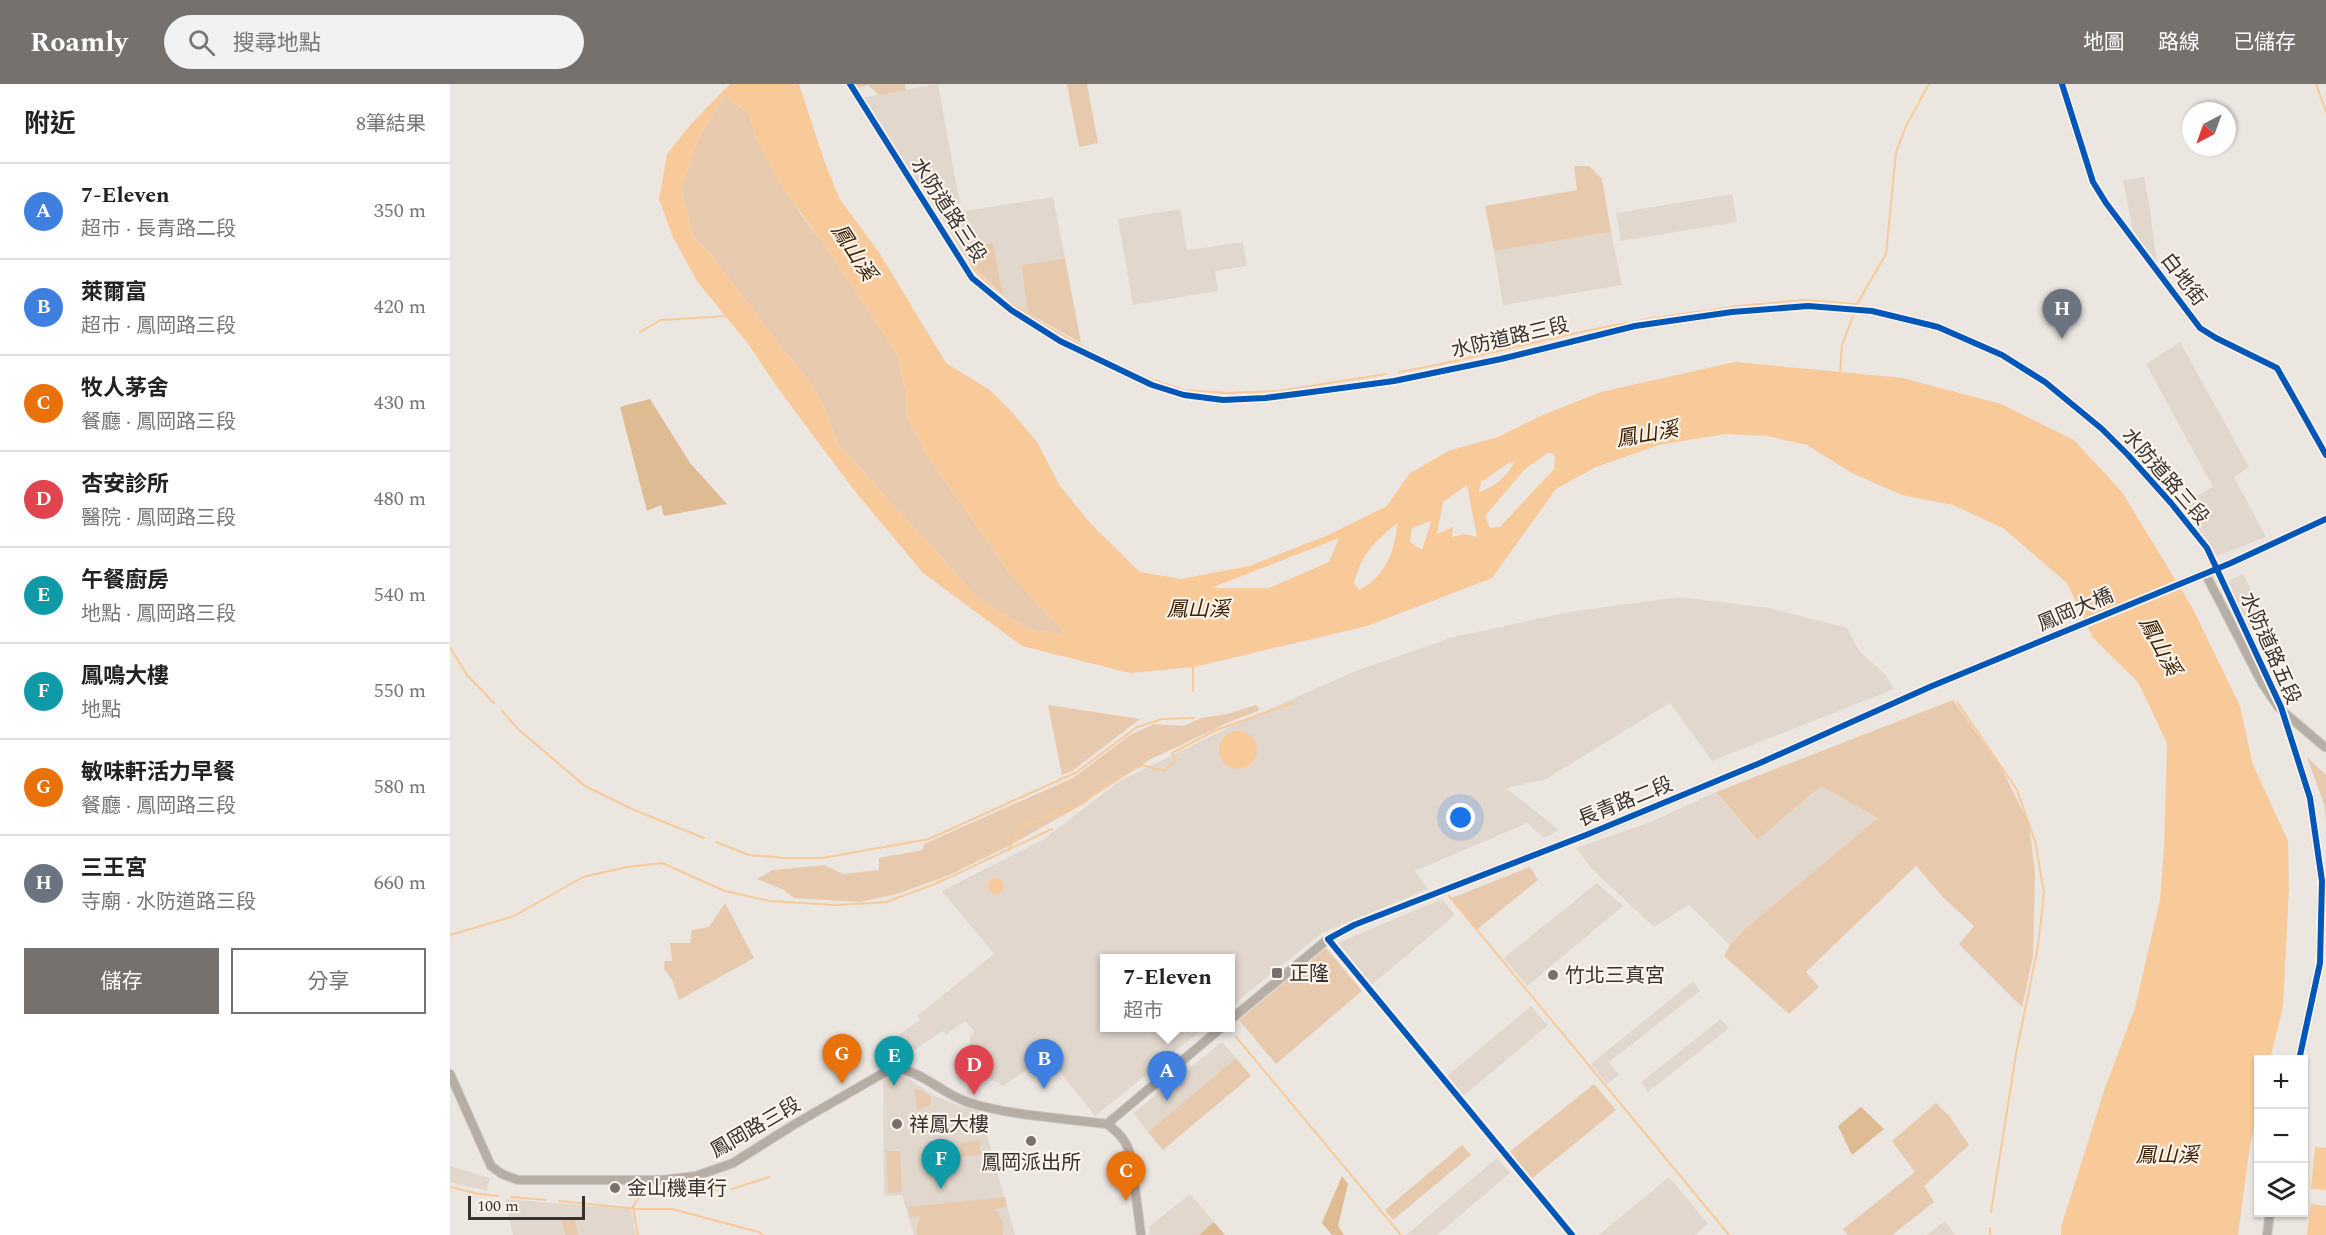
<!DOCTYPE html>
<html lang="zh-TW">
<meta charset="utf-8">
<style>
:root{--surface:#fff;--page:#f2f2f2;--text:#222;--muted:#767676;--line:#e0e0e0;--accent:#76716d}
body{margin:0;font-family:Spectral,"Noto Sans TC",serif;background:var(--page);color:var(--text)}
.controls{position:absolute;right:18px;bottom:18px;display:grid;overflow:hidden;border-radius:0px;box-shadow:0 2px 4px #0004}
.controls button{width:54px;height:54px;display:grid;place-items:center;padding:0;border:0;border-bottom:2px solid var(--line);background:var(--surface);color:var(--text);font:30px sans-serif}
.compass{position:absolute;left:1732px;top:18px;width:54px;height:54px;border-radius:50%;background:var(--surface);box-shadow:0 2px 4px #0004;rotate:221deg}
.scale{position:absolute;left:18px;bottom:15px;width:117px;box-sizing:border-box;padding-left:6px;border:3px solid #36322f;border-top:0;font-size:16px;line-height:21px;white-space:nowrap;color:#36322f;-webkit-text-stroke:4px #fdf3ea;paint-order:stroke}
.you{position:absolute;left:1011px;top:734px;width:21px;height:21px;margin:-15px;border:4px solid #fff;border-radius:50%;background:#1a73e8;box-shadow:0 0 0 9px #1a73e833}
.badge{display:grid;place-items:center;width:39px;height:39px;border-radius:50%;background:var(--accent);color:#fff;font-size:20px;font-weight:700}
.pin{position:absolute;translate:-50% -50px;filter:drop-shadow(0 2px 3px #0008)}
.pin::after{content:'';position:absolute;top:32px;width:21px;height:18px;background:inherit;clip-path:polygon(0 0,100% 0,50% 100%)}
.popup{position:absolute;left:650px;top:870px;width:135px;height:78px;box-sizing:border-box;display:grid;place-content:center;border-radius:0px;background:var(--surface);filter:drop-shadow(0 2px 4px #0005);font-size:20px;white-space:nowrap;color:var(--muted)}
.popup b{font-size:22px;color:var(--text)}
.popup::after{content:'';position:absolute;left:50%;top:100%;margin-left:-12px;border:12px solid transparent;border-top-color:var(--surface)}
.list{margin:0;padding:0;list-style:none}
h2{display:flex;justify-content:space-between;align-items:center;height:78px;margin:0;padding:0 24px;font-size:26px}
h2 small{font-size:20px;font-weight:400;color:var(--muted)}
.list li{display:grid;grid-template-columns:39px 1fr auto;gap:18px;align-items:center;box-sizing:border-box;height:96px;padding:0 24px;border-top:2px solid var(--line)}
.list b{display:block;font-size:22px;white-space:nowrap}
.list p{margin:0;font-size:20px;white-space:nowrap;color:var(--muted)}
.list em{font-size:20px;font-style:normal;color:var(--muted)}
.actions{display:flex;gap:12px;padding:18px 24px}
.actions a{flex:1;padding:14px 0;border:2px solid var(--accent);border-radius:0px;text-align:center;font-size:21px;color:var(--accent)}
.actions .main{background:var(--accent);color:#fff}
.icon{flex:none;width:33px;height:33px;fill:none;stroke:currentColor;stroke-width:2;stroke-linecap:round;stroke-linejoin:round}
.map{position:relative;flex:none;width:1876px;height:1151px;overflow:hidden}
header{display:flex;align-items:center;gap:36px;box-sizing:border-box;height:84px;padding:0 30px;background:var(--accent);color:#fff}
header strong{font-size:28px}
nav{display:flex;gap:33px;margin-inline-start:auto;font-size:21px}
.search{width:420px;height:54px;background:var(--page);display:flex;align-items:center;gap:15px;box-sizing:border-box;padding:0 21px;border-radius:33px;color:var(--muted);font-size:22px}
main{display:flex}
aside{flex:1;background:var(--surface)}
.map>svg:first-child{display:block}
.built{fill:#e2d7cd}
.green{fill:#e7caad}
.forest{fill:#dfbb94}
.water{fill:#f8c999;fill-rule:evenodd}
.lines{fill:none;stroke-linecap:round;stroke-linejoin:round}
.stream{stroke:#f8c999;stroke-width:2}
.minor-casing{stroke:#c7c2be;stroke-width:10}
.minor{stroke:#b6ada5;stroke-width:8}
.minor-bridge-casing{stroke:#c7c2be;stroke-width:10;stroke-linecap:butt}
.minor-bridge{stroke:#b6ada5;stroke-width:8}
.cycleway-casing{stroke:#fdf3ea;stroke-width:10}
.cycleway{stroke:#0057b8;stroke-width:6}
.poi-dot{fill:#76716d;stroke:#fdf3ea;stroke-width:2}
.labels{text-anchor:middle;stroke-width:4.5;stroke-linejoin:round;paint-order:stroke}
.street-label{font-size:20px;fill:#36322f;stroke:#fdf3ea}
.poi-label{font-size:20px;fill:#36322f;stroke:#fdf3ea;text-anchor:start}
.water-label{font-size:21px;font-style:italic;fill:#3c2305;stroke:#fdf3ea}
</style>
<header>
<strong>Roamly</strong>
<div class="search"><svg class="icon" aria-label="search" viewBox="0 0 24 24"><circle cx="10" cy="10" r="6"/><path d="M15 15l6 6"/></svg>搜尋地點</div>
<nav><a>地圖</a><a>路線</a><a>已儲存</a></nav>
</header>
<main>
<aside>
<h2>附近<small>8筆結果</small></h2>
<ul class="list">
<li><span class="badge" style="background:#3f7fe0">A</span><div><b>7-Eleven</b><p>超市 · 長青路二段</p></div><em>350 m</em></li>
<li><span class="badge" style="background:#3f7fe0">B</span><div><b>萊爾富</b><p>超市 · 鳳岡路三段</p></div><em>420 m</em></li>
<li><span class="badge" style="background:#e8710a">C</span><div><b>牧人茅舍</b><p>餐廳 · 鳳岡路三段</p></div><em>430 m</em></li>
<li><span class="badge" style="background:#e0444e">D</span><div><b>杏安診所</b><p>醫院 · 鳳岡路三段</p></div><em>480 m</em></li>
<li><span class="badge" style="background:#0f9aa8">E</span><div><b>午餐廚房</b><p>地點 · 鳳岡路三段</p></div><em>540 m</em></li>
<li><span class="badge" style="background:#0f9aa8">F</span><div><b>鳳鳴大樓</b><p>地點</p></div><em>550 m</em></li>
<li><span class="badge" style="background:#e8710a">G</span><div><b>敏味軒活力早餐</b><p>餐廳 · 鳳岡路三段</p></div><em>580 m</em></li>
<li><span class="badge" style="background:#6b7280">H</span><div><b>三王宮</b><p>寺廟 · 水防道路三段</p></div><em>660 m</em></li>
</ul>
<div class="actions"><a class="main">儲存</a><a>分享</a></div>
</aside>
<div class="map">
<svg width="1876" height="1151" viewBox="0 0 1876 1151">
<rect width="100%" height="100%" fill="#ece6e1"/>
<!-- built -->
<g class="built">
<path d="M488,0l22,120 -20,2 -8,4 -71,-112z"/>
<path d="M1694,93l6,32 7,57 -23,-31 -11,-55z"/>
<path d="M1282,110l5,28 -116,19 -5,-28z"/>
<path d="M603,113l12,61 -44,7 7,48 -24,-16 -11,-53h-21l-12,5 -20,-34z"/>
<path d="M730,125l7,41 56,-8 4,24 -32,5 3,20 -85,14 -15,-86z"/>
<path d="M1161,148l11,53 -119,20 -9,-54z"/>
<path d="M1730,258l69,125 -15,10 32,60 -51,20 -34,-52 32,-18 -67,-123z"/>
<path d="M1793,490l25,50 -17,9 -25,-51z"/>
<path d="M1230,513l89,11 78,20 12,23 26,23 9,15 -182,72 -42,-58 -124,76 -40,9 53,42 -15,8 -17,-15 -112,48 13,18 -106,44 -92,74v-49h-126v70h100l-109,88 -48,-60 -44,30 -26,-15 -7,-22v-13l5,-4 -10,-11 -19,14 -4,-4 -33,23 -15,-16 26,-18 -3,-4 77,-62 -52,-63 102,-52 74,-57 120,-59 118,-52 97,-34 122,-26z"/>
<path d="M1371,702l58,32 -149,127 -41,-40 -35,22 -61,-57 -17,-22 74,-26 66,-30 40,48z"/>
<path d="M1147,799l26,23 -96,80 -23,-28z"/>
<path d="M992,815l13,16 -86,72 -36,-42z"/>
<path d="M1243,897l7,10 -91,71 10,13 -12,9 -16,-20z"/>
<path d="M1081,922l17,19 -86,72 -17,-19z"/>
<path d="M1271,935l8,9 -81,64 -7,-10z"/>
<path d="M772,958l14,16 -88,74 -15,-19z"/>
<path d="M443,990l15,4 26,18 26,10 20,5 35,124h-101l-12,-40 -18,1 -1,-118z"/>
<path d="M1047,1074l13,15 -73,62h-31z"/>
<path d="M0,1082l40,12 -3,13 -37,-9z"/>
<path d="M1219,1093l39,47 -13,11h-96z"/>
<path d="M740,1110l24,28 -15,13h-50v-8z"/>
<path d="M55,1115l126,10 5,26h-123z"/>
<path d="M1495,1137l10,14h-28z"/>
</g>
<!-- green -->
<g class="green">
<path d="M405,0h50l1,6 -27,5 -11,-10 -11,3z"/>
<path d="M617,0h20l11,59 -19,4z"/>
<path d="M275,11l24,19 8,27 45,75 24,31 70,105 10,40 1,25 20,38 85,122 55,58 -37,-5 -51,-31 -141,-155 -14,-38 -15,-26 -21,-24 -76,-100 -18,-18 -13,-48 17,-51z"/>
<path d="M1124,82h15l13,13 9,53 -117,19 -9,-45 92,-16z"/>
<path d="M522,160h21l11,53 -31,-31 -13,-17z"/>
<path d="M615,174l16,85 -53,-30 -7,-48z"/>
<path d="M1503,616l49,69 27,55 6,49 -2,83 -11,51 -63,-63 15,-18 -31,-29 -27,-31 -110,106 13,15 -30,27 -65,-58 6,-11 15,-16 133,-111 -57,-32 -64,54 -41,-48z"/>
<path d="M598,621l92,14 -68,52 -10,4z"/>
<path d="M806,621l4,5 -31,12 -80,38 -78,51 -66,37 -58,28 -50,18 -37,8 -66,-4 -10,-8 -27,-11 16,-9 52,-5 18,9 36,-4v-12l44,-8 1,-6 149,-66 57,-43 24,-11 30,2 17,-8 26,-4z"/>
<path d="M1857,673l19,18v46l-2,-17z"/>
<path d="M1080,783l8,13 -62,50 -24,-32z"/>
<path d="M275,819l29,55 -75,42 -7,-20 -8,-11 1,-8h7l-2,-18h20l2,-13 17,-3z"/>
<path d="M876,864l36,43 -86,73 -37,-44z"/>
<path d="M786,974l15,18 -88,74 -15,-18z"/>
<path d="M1144,1000l22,26 -86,70 -22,-27z"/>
<path d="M464,1004l17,8v9l-14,5z"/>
<path d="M1486,1019l14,14 19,28 -45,41 10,16 -42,33h-44l-5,-6 72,-57 -23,-31z"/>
<path d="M529,1056l2,14 -20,3 -2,-14z"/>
<path d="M1012,1061l9,10 -78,65 -8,-10z"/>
<path d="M436,1067h14l2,41 -14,1z"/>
<path d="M555,1113l2,10 -13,2c7,7 12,16 9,26h-86l-1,-6 4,-13 -10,1 -2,-10z"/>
<path d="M124,1134l4,17h-13l-3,-14z"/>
</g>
<!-- forest -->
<g class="forest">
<path d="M200,315l40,64 37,41 -63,12 -3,-11 -14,6 -27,-104z"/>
<path d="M1411,1023l23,22 -32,26 -14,-29z"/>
<path d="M892,1092l6,8 -10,42 6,9h-12l-10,-12z"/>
<path d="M764,1138l11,13h-26z"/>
</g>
<!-- water -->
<g class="water">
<path d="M280,0h69l26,79 14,35 41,56 66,109 44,27 20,20 27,32 23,44 31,38 49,48 41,7 68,-13 77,-30 61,-30 22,-32 39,-23 50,-14 45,-22 58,-23 134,-30 167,16 99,26 73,36 48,52 70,115 48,99 13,59 35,76 1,47 -6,119 -13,52 -12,1v49l-8,37 -12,89h-177v-8l44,-139 30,-80 25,-108 4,-51 3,-106 -29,-61 -45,-44 -26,-55 -64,-55 -50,-23 -51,-10 -50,-22 -45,-28 -40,-9 -42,-2 -66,11 -63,22 -40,22 -64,89 -125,48 -173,41 -64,6 -108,-27 -99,-73 -69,-83 -77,-103 -28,-42 -52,-64 -24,-44 -14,-38 8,-45 23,-29zM275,11l24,19 8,27 22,42 47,64 70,105 10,40 1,25 20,38 85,122 54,57 -36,-4 -51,-31 -141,-155 -14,-38 -15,-26 -21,-24 -76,-100 -18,-18 -13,-48 17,-51zM1099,368l6,4 -1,13 -54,58 -10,1 -5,-12 40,-47zM1060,378l4,1c-8,14 -19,24 -35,29l2,-10zM1017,401l10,52 -13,-3 -12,3 1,-10 -16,7 6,-32zM980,437l1,1 -9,28 -12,-8 2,-14zM947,439c-2,29 -11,53 -38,67l-5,-7c9,-32 19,-39 43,-60zM889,454l-10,24 -60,26h-58z"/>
<circle cx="788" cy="666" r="19"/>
<circle cx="546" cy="802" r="8"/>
<path d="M1865,1063l11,1v42l-15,-1z"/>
<path d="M1861,1120l15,2v29h-19z"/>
</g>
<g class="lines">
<!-- stream -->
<g class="stream">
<path d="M405,0l14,23"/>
<path d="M1866,0l10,28"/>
<path d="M517,178l31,32"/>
<path d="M553,214l40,26 55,31"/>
<path d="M1407,220l29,-50 10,-102 10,-26 23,-42"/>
<path d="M1191,236l97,-14 66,-6 53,4"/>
<path d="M190,248l21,-12 66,-4"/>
<path d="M949,288c77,-13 151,-36 228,-49"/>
<path d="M1390,291l2,-30 11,-29"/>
<path d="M697,294l37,12 44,3 51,-2 107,-17"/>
<path d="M0,563l17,28 27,28"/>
<path d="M743,607v-24"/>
<path d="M1507,618l60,88 18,51 9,52 -6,53 -22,108 -25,158"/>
<path d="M52,627l16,18 67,57 49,24 70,28"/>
<path d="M266,758l33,13 35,3h38l107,-19 148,-67 60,-45 25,-8 32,-1"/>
<path d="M558,766l15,-24 61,-23 16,-14 42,-24 22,6 11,-10 -3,-8 44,-23 77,-27"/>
<path d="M999,812l280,339"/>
<path d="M0,851l64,-19 69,-39 44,-10 35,-4 63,28 45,10 66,4 50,-3 49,-18 117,-55"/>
<path d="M786,953l165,198"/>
<path d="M0,1103l29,7 19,2"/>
<path d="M282,1105l37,-12"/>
<path d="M61,1113l35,3"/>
<path d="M109,1117l79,8h34l87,23 4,3"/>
<path d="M182,1124l7,-11 77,-7"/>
<path d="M183,1124l5,27"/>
<path d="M1540,1151v-7"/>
</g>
<!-- minor casing -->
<g class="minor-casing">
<g id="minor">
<path d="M400,0l122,194 39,32 49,31 92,44 32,10 39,5 42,-2 47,-6 82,-11 107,-22 134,-33 97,-14 76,-6 64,5 66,16 64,28 43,27 57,47 26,26 43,48 36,45 74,159 29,91 12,83 -2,82 -21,97"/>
<path d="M1612,0l31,98 13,21 94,125 16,10 61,30 49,87"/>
<path d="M1781,479l95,-44"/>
<path d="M780,936l98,-81 26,-14 245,-95 161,-67 172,-77"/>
<path d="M0,990l41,92 11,8 16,6h144l34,-4 37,-13 62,-39 97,-56c33,3 47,25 78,35 44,13 92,15 137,21 12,9 20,17 24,33l10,78"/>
<path d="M657,1040l114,-96"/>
<path d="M1817,1151l3,-23"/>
</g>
</g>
<!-- minor -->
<use href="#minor" class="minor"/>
<!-- minor-bridge casing -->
<g class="minor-bridge-casing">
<g id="minor-bridge">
<path d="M1755,489l57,110 17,25 47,40"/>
<path d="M1482,602l299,-123"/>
</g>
</g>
<!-- minor-bridge -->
<use href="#minor-bridge" class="minor-bridge"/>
<!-- cycleway casing -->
<g class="cycleway-casing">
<g id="cycleway">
<path d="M400,0l122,194 39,32 49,31 92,44 32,10 39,5 42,-2 47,-6 82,-11 107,-22 134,-33 97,-14 76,-6 64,5 66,16 64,28 43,27 57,47 26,26 43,48 36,45 74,159 29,91 12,83 -2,82 -21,97"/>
<path d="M1612,0l31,98 13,21 94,125 16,10 61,30 49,87"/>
<path d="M1122,1151l-244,-296 26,-14 232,-90 174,-72 172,-77 299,-123 95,-44"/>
</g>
</g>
<!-- cycleway -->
<use href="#cycleway" class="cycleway"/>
</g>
<!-- markers -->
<g class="poi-dot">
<rect x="821" y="883" width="12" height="12" rx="3"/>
<circle cx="1103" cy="891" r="6"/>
<circle cx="447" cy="1040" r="6"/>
<circle cx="581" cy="1057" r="6"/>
<circle cx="165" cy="1104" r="6"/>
</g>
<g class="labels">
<!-- street labels -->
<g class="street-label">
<text transform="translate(499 126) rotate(57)" y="7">水防道路三段</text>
<text transform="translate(1734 195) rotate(53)" y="7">白地街</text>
<text transform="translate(1060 253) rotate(-13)" y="7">水防道路三段</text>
<text transform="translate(1716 392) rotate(49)" y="7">水防道路三段</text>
<text transform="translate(1625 525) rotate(-23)" y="7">鳳岡大橋</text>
<text transform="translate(1821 564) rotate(66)" y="7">水防道路五段</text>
<text transform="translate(1175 717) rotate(-22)" y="7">長青路二段</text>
<text transform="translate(305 1043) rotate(-30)" y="7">鳳岡路三段</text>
</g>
<!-- poi labels -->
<g class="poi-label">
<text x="839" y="896">正隆</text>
<text x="1115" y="898">竹北三真宮</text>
<text x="459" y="1047">祥鳳大樓</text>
<text x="581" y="1085" text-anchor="middle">鳳岡派出所</text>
<text x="177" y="1111">金山機車行</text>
</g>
<!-- water labels -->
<g class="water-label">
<text transform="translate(404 168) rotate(57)" y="7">鳳山溪</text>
<text transform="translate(1197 350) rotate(-10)" y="7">鳳山溪</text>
<text x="748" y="532">鳳山溪</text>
<text transform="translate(1710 562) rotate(62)" y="7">鳳山溪</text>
<text x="1717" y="1078">鳳山溪</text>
</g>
</g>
</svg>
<div class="controls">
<button>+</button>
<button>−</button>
<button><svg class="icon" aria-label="layers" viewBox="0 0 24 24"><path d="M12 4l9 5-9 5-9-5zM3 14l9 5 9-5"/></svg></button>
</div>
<svg class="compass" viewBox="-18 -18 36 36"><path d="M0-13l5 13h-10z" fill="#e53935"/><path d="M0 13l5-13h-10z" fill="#767676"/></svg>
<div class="scale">100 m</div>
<div class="you"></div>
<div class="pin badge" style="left:717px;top:1017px;background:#3f7fe0">A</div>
<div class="popup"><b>7-Eleven</b>超市</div>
<div class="pin badge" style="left:594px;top:1005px;background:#3f7fe0">B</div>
<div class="pin badge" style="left:676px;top:1117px;background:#e8710a">C</div>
<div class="pin badge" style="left:524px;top:1011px;background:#e0444e">D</div>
<div class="pin badge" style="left:444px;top:1002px;background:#0f9aa8">E</div>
<div class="pin badge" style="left:491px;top:1105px;background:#0f9aa8">F</div>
<div class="pin badge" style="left:392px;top:1000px;background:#e8710a">G</div>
<div class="pin badge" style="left:1612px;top:255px;background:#6b7280">H</div>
</div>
</main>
